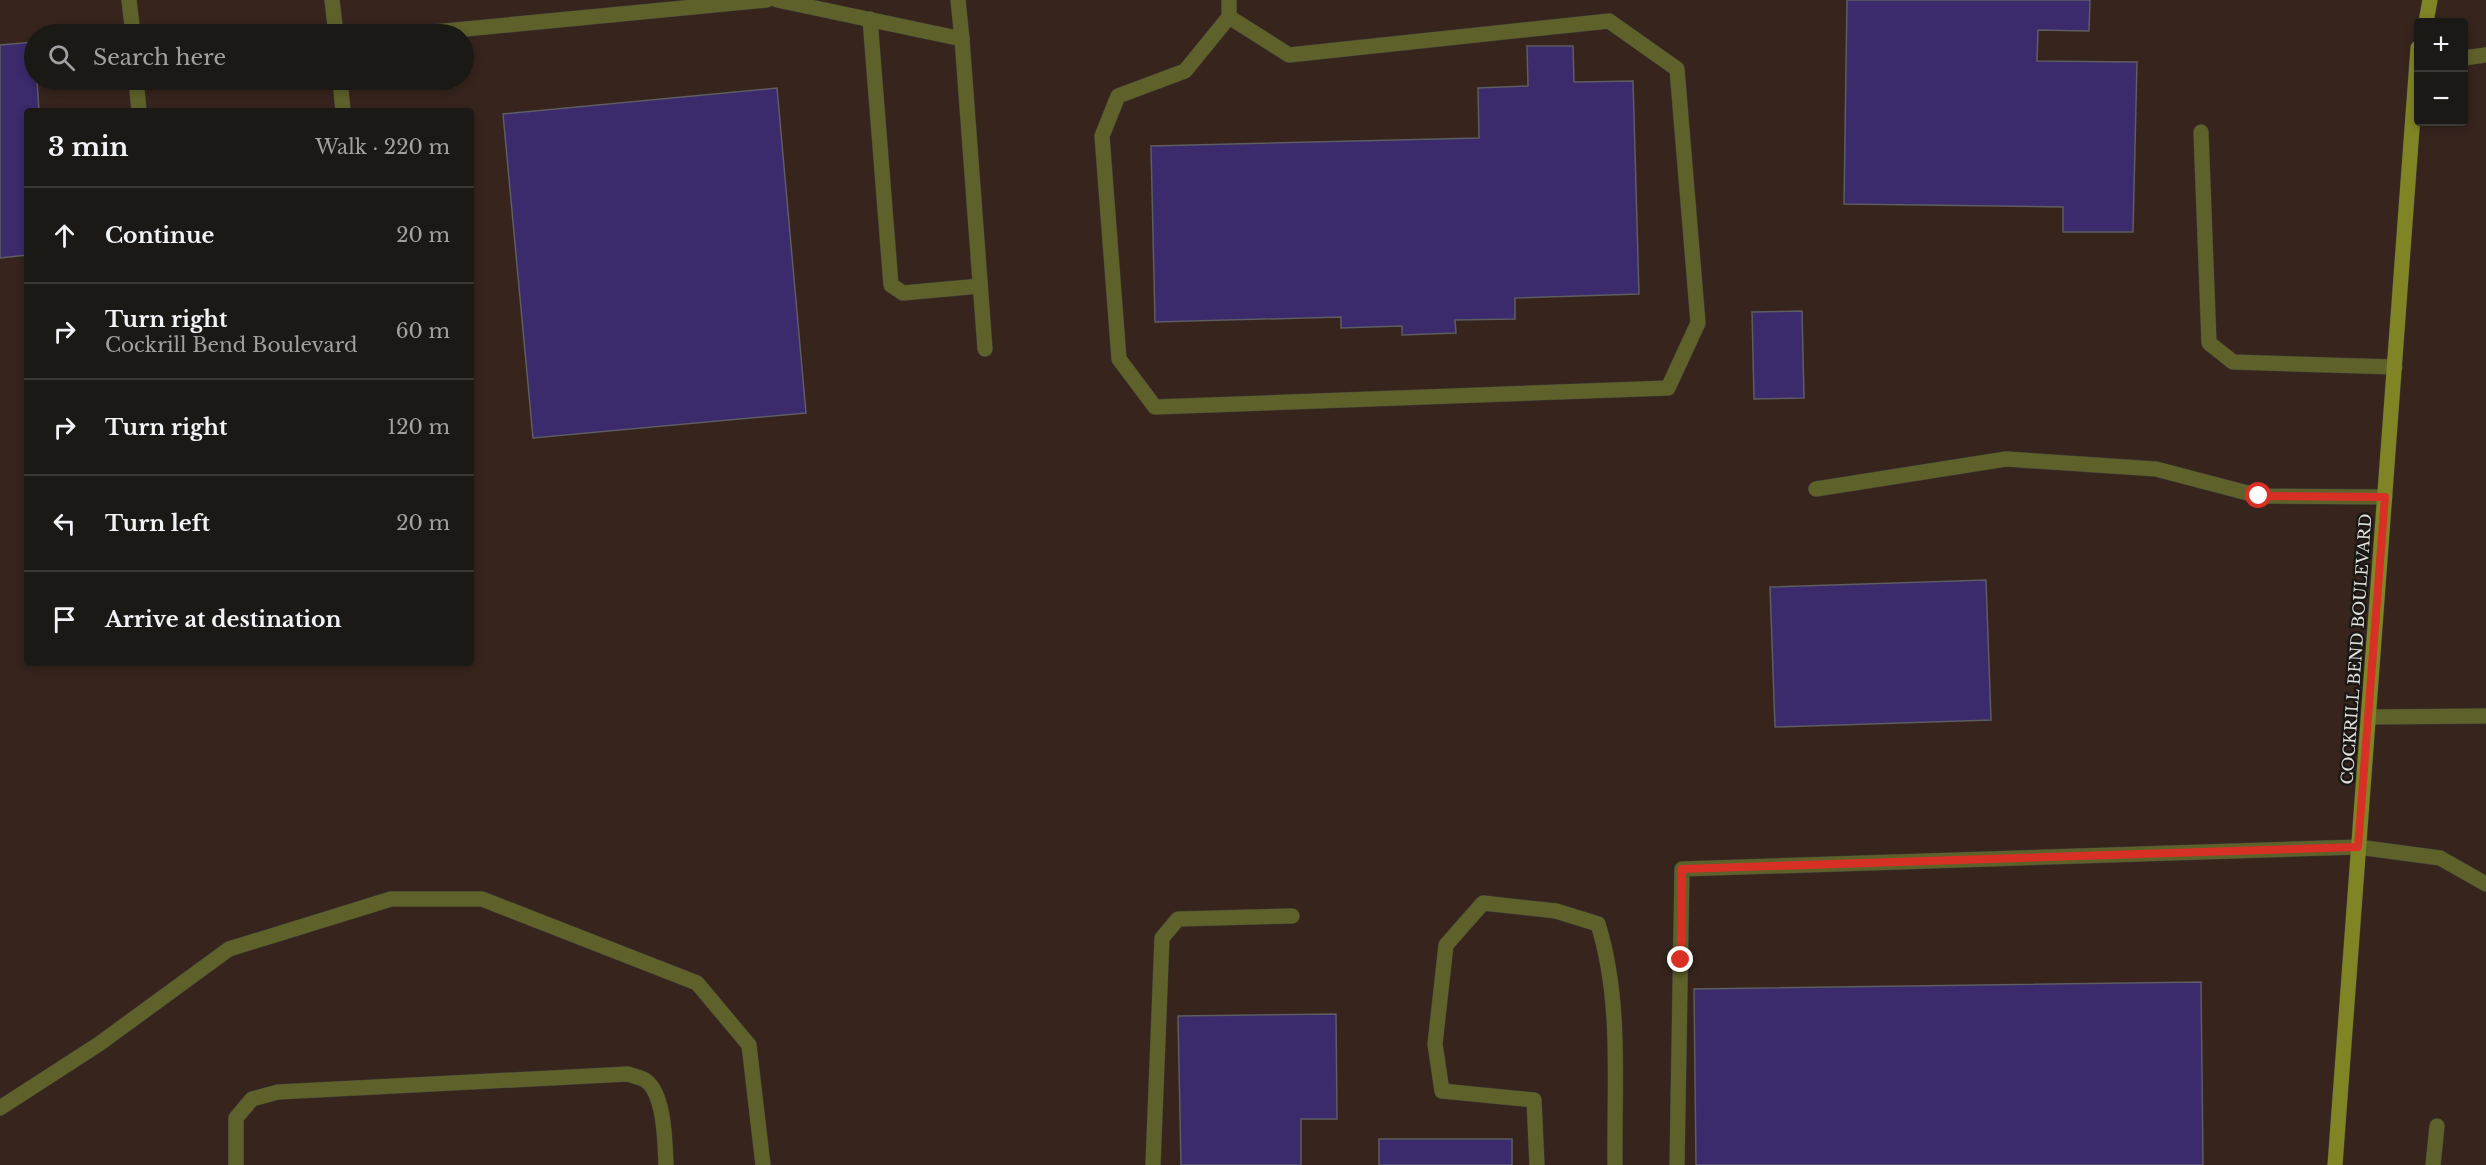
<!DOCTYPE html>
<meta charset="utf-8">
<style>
:root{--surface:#1b1916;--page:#24221f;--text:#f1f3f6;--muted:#a0a0a1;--line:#393835}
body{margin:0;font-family:"Libre Baskerville",serif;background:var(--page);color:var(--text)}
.controls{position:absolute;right:18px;top:18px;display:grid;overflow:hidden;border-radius:6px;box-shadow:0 3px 9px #0003}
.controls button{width:54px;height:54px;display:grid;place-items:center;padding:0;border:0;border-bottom:2px solid var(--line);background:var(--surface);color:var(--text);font:30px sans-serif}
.stop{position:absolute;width:18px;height:18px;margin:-14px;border:4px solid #d93025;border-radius:50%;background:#fff}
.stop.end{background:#d93025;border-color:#fff;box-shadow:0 2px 6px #0008}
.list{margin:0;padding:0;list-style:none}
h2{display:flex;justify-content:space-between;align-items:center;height:78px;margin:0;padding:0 24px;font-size:26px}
h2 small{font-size:20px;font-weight:400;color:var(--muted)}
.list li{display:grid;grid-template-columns:39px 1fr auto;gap:18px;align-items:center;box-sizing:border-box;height:96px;padding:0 24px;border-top:2px solid var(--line)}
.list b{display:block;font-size:22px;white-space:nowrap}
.list p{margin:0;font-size:20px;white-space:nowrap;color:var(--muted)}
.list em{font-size:20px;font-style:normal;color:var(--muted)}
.icon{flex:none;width:33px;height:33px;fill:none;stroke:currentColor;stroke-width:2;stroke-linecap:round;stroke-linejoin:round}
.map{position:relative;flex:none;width:2486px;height:1165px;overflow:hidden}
.search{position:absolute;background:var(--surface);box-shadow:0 3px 9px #0003;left:24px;top:24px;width:450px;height:66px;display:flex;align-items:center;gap:15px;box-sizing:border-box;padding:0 21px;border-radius:33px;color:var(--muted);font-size:22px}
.panel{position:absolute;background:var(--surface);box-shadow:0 3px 9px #0003;left:24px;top:108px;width:450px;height:558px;border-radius:6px}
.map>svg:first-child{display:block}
.industrial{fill:#36241d;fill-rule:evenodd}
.building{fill:#3b2a6c;stroke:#5d5d62;stroke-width:1.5}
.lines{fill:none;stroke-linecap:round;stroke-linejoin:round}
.lane-casing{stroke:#3e3c38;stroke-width:16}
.secondary-casing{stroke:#3e3c38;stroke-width:16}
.lane{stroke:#5e612a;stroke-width:15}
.secondary{stroke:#818424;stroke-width:15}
.route{stroke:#d93025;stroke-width:8}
.labels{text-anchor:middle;stroke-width:5;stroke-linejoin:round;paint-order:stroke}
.street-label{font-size:16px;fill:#e1e0dd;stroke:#1a1814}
</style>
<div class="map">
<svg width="2486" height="1165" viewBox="0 0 2486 1165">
<rect width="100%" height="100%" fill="#24211d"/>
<!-- industrial -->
<path class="industrial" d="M0,0h2486v1165h-2486zM2418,22h46v100h-46zM34,34h430v46h-430zM27,111h444v552h-444z"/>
<!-- building -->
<g class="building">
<path d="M1847,0h243l-1,31 -51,-1 -1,31 100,1 -4,170h-70v-25l-219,-3z"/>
<path d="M33,42l1,38h3l2,31h-12v144l-27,3v-213z"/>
<path d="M1527,46h46l1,36 59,-1 6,213 -124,4v21l-60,1 1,13 -54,2v-9l-61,2v-11l-186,5 -4,-176 328,-8 -1,-50 50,-2z"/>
<path d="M777,88l29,325 -273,25 -30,-324z"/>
<path d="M1802,311l2,87 -50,1 -2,-87z"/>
<path d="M1986,580l5,140 -216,7 -5,-140z"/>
<path d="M2201,982l2,183h-507l-2,-176z"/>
<path d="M1336,1014l1,105h-36v46h-120l-3,-149z"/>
<rect x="1379" y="1139" width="133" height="26"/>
</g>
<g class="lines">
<!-- lane casing -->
<g class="lane-casing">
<g id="lane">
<path d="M129,0l4,34"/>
<path d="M332,0l4,34"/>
<path d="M777,0l185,39 -4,-39"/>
<path d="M1229,0v17l-44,54 -67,25 -16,40 17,223 36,48 513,-19 30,-65 -21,-254 -68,-48 -320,34 -60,-38"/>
<path d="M870,19l21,266 12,8 77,-7"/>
<path d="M413,34l354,-34"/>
<path d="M962,39l23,310"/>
<path d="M2464,58l22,-3"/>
<path d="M136,80l3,31"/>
<path d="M340,80l3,31"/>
<path d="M2201,132l8,211 24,19 162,5"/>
<path d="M1816,489l190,-30 150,10 103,27 126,1"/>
<path d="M2369,717l117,-1"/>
<path d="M0,1108l99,-64 130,-95 162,-50h91l215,84 52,62 14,120"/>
<path d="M236,1165v-47l16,-19 26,-7 350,-18c5,2 12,3 17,6 20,13 20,64 21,85"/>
<path d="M1153,1165l9,-227 16,-19 114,-3"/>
<path d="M1537,1165l-3,-65 -92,-9 -7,-47 11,-99 37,-42 73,8 42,13c24,77 16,161 17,241"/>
<path d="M1677,1165l5,-296 676,-22 82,11 46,26"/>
<path d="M2433,1165l4,-39"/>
</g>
</g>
<!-- secondary casing -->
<g class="secondary-casing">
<g id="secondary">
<path d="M2426,22l4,-22"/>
<path d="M2335,1165l83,-1117"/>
</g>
</g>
<!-- lane -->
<use href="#lane" class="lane"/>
<!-- secondary -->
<use href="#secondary" class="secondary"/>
</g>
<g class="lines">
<!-- route -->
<path class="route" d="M1681,960l1,-91 676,-22 27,-350 -126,-1"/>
</g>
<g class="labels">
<!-- street labels -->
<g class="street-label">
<text transform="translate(2356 649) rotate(-86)" y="6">COCKRILL BEND BOULEVARD</text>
</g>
</g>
</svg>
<div class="controls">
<button>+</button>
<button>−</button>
</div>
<div class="stop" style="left:2259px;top:496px"></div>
<div class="stop end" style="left:1681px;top:960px"></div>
<div class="search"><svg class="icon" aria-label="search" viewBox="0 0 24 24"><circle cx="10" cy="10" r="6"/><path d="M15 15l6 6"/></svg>Search here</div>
<section class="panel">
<h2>3 min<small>Walk · 220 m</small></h2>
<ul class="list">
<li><svg class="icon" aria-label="ahead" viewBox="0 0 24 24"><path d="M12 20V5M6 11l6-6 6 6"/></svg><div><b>Continue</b></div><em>20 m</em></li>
<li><svg class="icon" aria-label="right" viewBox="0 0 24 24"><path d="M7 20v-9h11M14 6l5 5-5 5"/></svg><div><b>Turn right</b><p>Cockrill Bend Boulevard</p></div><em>60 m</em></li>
<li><svg class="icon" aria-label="right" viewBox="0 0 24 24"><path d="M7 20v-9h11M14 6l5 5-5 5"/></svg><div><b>Turn right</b></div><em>120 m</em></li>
<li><svg class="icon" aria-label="left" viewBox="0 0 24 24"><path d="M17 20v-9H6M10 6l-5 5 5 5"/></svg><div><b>Turn left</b></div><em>20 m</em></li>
<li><svg class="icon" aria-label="arrive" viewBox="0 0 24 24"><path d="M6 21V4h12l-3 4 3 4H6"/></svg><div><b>Arrive at destination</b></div></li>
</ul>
</section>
</div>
